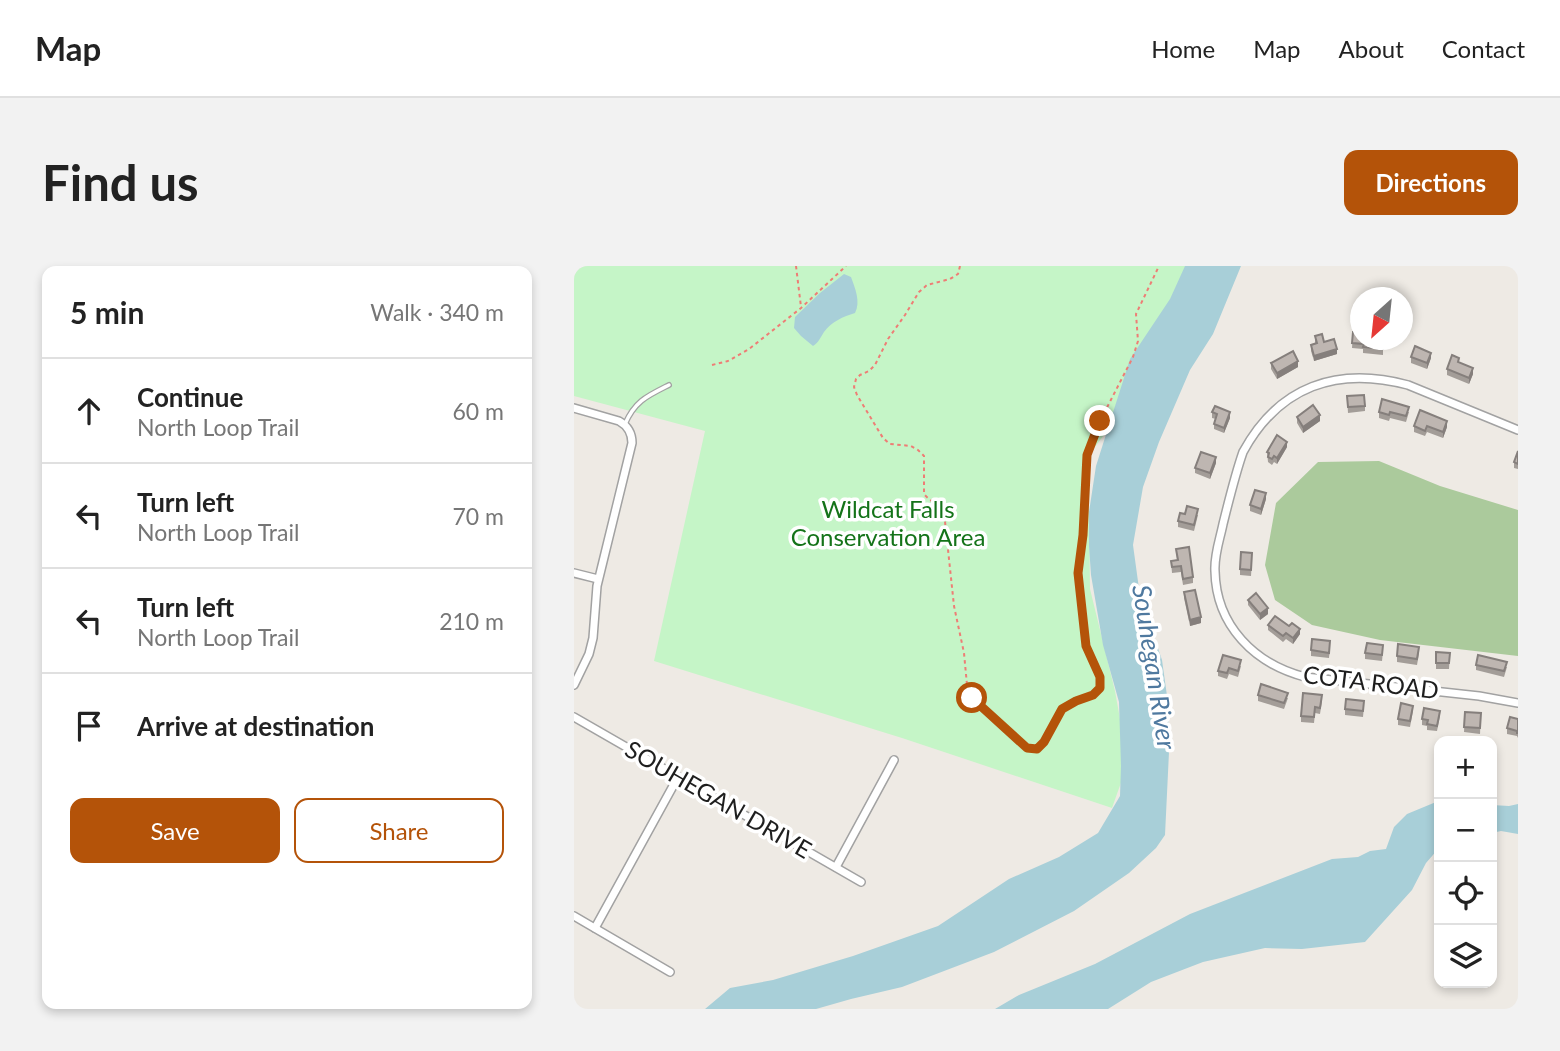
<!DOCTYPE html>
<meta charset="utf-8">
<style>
:root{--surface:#fff;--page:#f2f2f2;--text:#222;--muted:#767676;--line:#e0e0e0;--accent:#b45309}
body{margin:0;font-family:Lato,sans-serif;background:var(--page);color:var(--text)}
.controls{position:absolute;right:21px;bottom:21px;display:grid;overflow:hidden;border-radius:14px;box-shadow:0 4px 10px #0003}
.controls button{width:63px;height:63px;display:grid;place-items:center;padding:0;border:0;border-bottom:2px solid var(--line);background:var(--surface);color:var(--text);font:35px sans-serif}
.compass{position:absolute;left:776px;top:21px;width:63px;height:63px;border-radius:50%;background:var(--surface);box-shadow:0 4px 10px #0003;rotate:207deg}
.stop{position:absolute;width:21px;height:21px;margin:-16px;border:5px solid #b45309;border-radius:50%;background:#fff}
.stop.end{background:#b45309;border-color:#fff;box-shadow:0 2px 7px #0008}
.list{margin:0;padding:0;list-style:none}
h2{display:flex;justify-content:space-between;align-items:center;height:91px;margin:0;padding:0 28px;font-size:30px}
h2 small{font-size:23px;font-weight:400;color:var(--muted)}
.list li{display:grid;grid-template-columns:46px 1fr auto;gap:21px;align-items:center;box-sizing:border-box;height:105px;padding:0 28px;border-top:2px solid var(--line)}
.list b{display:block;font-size:26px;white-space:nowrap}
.list p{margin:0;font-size:23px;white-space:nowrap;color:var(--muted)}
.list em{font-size:23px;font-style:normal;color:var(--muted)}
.actions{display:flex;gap:14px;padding:21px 28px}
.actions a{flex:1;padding:16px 0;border:2px solid var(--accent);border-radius:14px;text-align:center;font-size:24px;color:var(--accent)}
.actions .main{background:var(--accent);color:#fff}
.icon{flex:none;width:38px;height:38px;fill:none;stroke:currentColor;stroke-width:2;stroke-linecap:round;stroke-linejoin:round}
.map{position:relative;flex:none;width:944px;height:743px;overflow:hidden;border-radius:14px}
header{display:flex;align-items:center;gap:42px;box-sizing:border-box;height:98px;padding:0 35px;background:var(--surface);border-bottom:2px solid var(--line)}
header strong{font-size:33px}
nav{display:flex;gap:38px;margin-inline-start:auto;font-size:24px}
.intro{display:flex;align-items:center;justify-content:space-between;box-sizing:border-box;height:168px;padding:0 42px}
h1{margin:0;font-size:49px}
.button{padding:18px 32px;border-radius:14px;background:var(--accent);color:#fff;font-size:24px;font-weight:700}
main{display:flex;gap:42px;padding:0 42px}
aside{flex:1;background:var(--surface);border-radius:14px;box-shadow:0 4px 10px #0003}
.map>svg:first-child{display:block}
.forest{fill:#abca9c}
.park{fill:#c5f5c7}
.water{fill:#a8cfd8}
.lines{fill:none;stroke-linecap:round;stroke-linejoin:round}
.lane-casing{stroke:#a2a2a2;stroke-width:6}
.street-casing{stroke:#a2a2a2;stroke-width:10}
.path{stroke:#ee7d75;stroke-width:2;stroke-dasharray:3.5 3.5;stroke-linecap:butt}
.lane{stroke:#fff;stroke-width:3.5}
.street{stroke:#fff;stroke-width:7}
.wall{fill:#a39d98}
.shaded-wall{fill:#857f7c}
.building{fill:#beb6b1;stroke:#857f7c;stroke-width:2}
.route{stroke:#b45309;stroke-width:9}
.labels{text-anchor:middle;stroke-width:7;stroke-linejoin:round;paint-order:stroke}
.park-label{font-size:24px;fill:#147319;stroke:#fff}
.street-label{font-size:24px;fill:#1e1e1e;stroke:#fff}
.water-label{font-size:26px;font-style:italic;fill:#4f799f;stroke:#fff}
</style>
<header>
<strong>Map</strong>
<nav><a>Home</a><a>Map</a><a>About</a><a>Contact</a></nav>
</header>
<div class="intro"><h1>Find us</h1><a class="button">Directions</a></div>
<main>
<aside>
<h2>5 min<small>Walk · 340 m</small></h2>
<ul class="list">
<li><svg class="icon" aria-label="ahead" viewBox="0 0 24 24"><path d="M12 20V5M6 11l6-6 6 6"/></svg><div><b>Continue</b><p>North Loop Trail</p></div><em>60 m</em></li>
<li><svg class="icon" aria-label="left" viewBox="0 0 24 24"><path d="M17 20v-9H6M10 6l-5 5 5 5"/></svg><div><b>Turn left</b><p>North Loop Trail</p></div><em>70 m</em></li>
<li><svg class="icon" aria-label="left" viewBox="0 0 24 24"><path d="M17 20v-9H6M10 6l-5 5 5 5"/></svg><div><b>Turn left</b><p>North Loop Trail</p></div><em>210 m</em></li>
<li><svg class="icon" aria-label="arrive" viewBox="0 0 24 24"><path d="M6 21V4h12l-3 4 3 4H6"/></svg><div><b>Arrive at destination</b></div></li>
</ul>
<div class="actions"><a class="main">Save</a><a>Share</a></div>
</aside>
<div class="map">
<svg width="944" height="743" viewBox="0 0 944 743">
<rect width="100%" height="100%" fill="#eeeae4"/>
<!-- forest -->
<path class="forest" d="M805,195l61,25 78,24v146l-138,-16 -68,-15 -37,-25 -10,-35 11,-62 42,-41z"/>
<!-- park -->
<path class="park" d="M0,0h612l-68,145 -14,24 -13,17 -1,7 -1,48 1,82 25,102 10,56 -2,30 -11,31 -210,-70 -248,-77 51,-230 -131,-35z"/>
<!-- water -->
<g class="water">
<path d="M611,0h56l-28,68 -23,36 -31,72 -16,45 -10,58 7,51 22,64 6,43 1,49 -4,83 -9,13 -27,25 -55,38 -80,41 -92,35 -51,12 -35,10h-111l25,-21 43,-8 80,-24 85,-30 71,-47 50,-22 39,-24 22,-37 1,-30 -2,-64 -16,-57 -12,-70 -2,-29v-34l7,-46 34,-107 40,-60z"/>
<path d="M270,8l7,3c4,11 10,25 4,36 -12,4 -23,8 -31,19 -4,6 -5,10 -11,14l-12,-10 -7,-8 1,-11 25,-24z"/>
<path d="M862,536h3v46l-13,15 -14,27 -47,52 -63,7 -37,-1 -62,14 -52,20 -43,27h-113l24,-14 76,-31 95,-50 142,-55 26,-2 12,-6 16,-2 8,-22 13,-13z"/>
<path d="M944,538v30l-17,-3 -9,2v-28l17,1z"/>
</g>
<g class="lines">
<!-- lane casing -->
<g class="lane-casing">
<path id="lane" d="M51,158c10,-23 22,-28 44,-39"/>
</g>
<!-- street casing -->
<g class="street-casing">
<g id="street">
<path d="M0,142l45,13c9,5 13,12 13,22l-35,143 -4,52 -4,16 -15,31"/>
<path d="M944,164l-110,-45c-71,-19 -129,1 -165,67 -8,23 -14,48 -20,72 -3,15 -9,31 -8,47 1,55 40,93 90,106l174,19 39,7"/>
<path d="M0,307l24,6"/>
<path d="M0,451l287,165"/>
<path d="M262,601l58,-107"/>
<path d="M0,650l96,56"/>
<path d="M21,662l83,-151"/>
</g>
</g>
<!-- path -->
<g class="path">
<path d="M222,0l5,41"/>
<path d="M386,0l-2,8 -8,5 -23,6 -8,7 -14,23 -17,24 -13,26 -6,6 -9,4 -4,4 -2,8 3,8 26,43 7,6 21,2 7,4 6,6v38c6,7 15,11 20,18l10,94 10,47 3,32 5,13 55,50 10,1 7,-7 17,-33 15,-8 17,-6 7,-7v-11l-14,-31 -8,-73 5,-38 4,-80 13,-34 33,-64 5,-16 -2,-27 23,-48"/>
<path d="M138,99l16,-4 21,-12 52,-41 45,-42"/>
</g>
<!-- lane -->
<use href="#lane" class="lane"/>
<!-- street -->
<use href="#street" class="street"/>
</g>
<!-- wall -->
<g class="wall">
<path d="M779,66l8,8h22v15l-20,-2v-4l-11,-1z"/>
<path d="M741,70l9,6 13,12 -23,7 -3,-10v-6l4,-1z"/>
<path d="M837,91l20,1 -4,11 -16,-6z"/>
<path d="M697,97l27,4 -21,12 -6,-10z"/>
<path d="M885,97l14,11 -4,10 -22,-9v-6z"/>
<path d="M773,130l18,10v5l-17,2z"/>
<path d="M638,146l18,6 -6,15 -10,-4v-5l2,-5 -4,-1z"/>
<path d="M805,146h30l-3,10 -16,-4 -1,3 -10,-3z"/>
<path d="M723,151l23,4 -17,12 -6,-10z"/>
<path d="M840,160l33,1 -4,11 -16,-6 -2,4 -11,-4z"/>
<path d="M713,181l-10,17 -3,-2 -2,3 -4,-3 -1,-10z"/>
<path d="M944,185v18l-4,-1v-6z"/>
<path d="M642,197l-6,16 -15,-6v-5z"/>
<path d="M692,233l-5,16 -11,-4v-6z"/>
<path d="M611,248l13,1 -4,16 -16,-4v-6z"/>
<path d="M602,283l17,28v6l-10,2 -2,-13 -9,1 -1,-12 6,-1z"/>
<path d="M678,293l-1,17 -11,-1v-6z"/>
<path d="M610,326l17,31 -11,3 -6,-28z"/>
<path d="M674,334l20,14 -8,6 -12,-15z"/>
<path d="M694,359l32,9 -7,10 -7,-5 -3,3 -15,-12z"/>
<path d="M756,380l-1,12 -18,-2v-6z"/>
<path d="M809,385l-1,10 -17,-2v-6z"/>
<path d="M845,387l-2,12 -20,-3v-6z"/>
<path d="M876,387l-1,16h-13v-6z"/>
<path d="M902,399l31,2 -3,10 -28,-7z"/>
<path d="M667,400l-3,11 -9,-3 -2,5 -9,-3v-5z"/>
<path d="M684,429l30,3 -4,11 -26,-8z"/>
<path d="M748,435l-2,13 -5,-1 -1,10 -13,-1v-6z"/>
<path d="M790,440l-1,11 -18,-2v-6z"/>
<path d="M839,445l-3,16 -12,-2v-6z"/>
<path d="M891,446l16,1 -1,21 -16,-2z"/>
<path d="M866,450l-3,15 -10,-1v-4l-5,-1v-6z"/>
<path d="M944,453v19l-1,-2 -10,-2v-6z"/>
</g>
<!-- shaded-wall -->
<g class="shaded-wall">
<path d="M763,83v5l-23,7v-5z"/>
<path d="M857,87v5l-4,11v-6z"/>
<path d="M724,95v6l-21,12v-6z"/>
<path d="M899,102v6l-4,10v-6z"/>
<path d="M656,146v6l-6,15v-5z"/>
<path d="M746,149v6l-17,12v-6z"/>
<path d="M873,155v6l-4,11v-6z"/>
<path d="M713,176v5l-10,17v-6z"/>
<path d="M642,191v6l-6,16v-6z"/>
<path d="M692,227v6l-5,16v-6z"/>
<path d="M694,342v6l-8,6v-6z"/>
<path d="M627,351v6l-11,3v-6z"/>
<path d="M726,363v5l-7,10v-6z"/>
</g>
<!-- building -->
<g class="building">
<path d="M779,66l8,1v7h22v9l-20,-2 1,-3 -12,-1z"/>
<path d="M748,68l2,8 10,-3 3,10 -23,7 -3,-11 6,-2 -2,-7z"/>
<path d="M841,80l16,7 -4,10 -16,-6z"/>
<path d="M719,85l5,10 -21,12 -6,-10z"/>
<path d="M878,89l7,3 -1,4 15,6 -4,10 -22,-9z"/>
<path d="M790,129l1,11 -17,1 -1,-11z"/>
<path d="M808,133l27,8 -3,9 -16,-4 -1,3 -10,-3z"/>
<path d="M739,139l7,10 -17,12 -6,-10z"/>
<path d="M641,140l15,6 -6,16 -10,-4 3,-10 -5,-2z"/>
<path d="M846,144l27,11 -4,11 -16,-6 -2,5 -11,-5z"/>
<path d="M703,169l10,7 -10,16 -3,-2 -2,3 -4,-2 1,-4 -2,-1z"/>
<path d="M944,185v13l-4,-2z"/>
<path d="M627,186l15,5 -6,16 -15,-5z"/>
<path d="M681,224l11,3 -5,16 -11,-4z"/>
<path d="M613,240l11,3 -4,16 -16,-4 2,-8 5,1z"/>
<path d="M615,281l4,30 -10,2 -2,-13 -9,1 -1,-6 7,-1 -2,-11z"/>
<path d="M667,286l11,1 -1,17 -11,-1z"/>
<path d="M621,324l6,27 -11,3 -6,-28z"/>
<path d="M682,327l12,15 -8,6 -12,-14z"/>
<path d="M701,350l14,10 3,-3 8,6 -7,9 -7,-5 -3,3 -15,-11z"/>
<path d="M738,373l18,2 -1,12 -18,-3z"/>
<path d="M793,377l16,2 -1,10 -17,-2z"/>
<path d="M824,378l21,3 -2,12 -20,-3z"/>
<path d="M862,386l14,1 -1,10h-13z"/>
<path d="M649,389l18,5 -3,11 -9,-3 -2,5 -9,-2z"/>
<path d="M904,389l29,7 -3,9 -28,-6z"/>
<path d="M687,418l27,9 -4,10 -26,-8z"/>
<path d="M729,427l19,2 -2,13 -5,-1 -1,10 -13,-1z"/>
<path d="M772,433l18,2 -1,10 -18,-2z"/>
<path d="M827,437l12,3 -3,15 -12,-2z"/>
<path d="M850,442l16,3 -3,15 -10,-2 1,-4 -6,-1z"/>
<path d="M891,446l16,1 -1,15 -16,-1z"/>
<path d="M936,451l8,2v14h-1v-2l-10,-3z"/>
</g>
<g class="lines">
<!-- route -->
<path class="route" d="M398,432l55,50 10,1 7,-7 18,-33 14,-8 17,-6 7,-7v-11l-14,-31 -8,-73 5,-38 4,-80 13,-34"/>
</g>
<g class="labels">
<!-- park labels -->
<g class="park-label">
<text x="314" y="252">Wildcat Falls<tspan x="314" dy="28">Conservation Area</tspan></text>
</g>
<!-- street labels -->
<g class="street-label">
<text transform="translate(797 417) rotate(7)" y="8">COTA ROAD</text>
<text transform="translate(144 534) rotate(30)" y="8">SOUHEGAN DRIVE</text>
</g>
<!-- water labels -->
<g class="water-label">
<text transform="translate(580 401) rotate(81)" y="9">Souhegan River</text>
</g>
</g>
</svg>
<div class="controls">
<button>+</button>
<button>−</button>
<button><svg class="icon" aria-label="locate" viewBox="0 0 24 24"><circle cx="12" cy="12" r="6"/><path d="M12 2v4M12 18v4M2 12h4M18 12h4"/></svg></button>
<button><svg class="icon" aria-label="layers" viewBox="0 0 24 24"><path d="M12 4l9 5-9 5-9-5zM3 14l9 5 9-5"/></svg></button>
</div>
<svg class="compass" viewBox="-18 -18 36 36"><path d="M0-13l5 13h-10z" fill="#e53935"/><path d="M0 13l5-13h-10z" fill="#767676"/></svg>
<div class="stop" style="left:398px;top:432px"></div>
<div class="stop end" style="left:526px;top:155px"></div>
</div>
</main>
